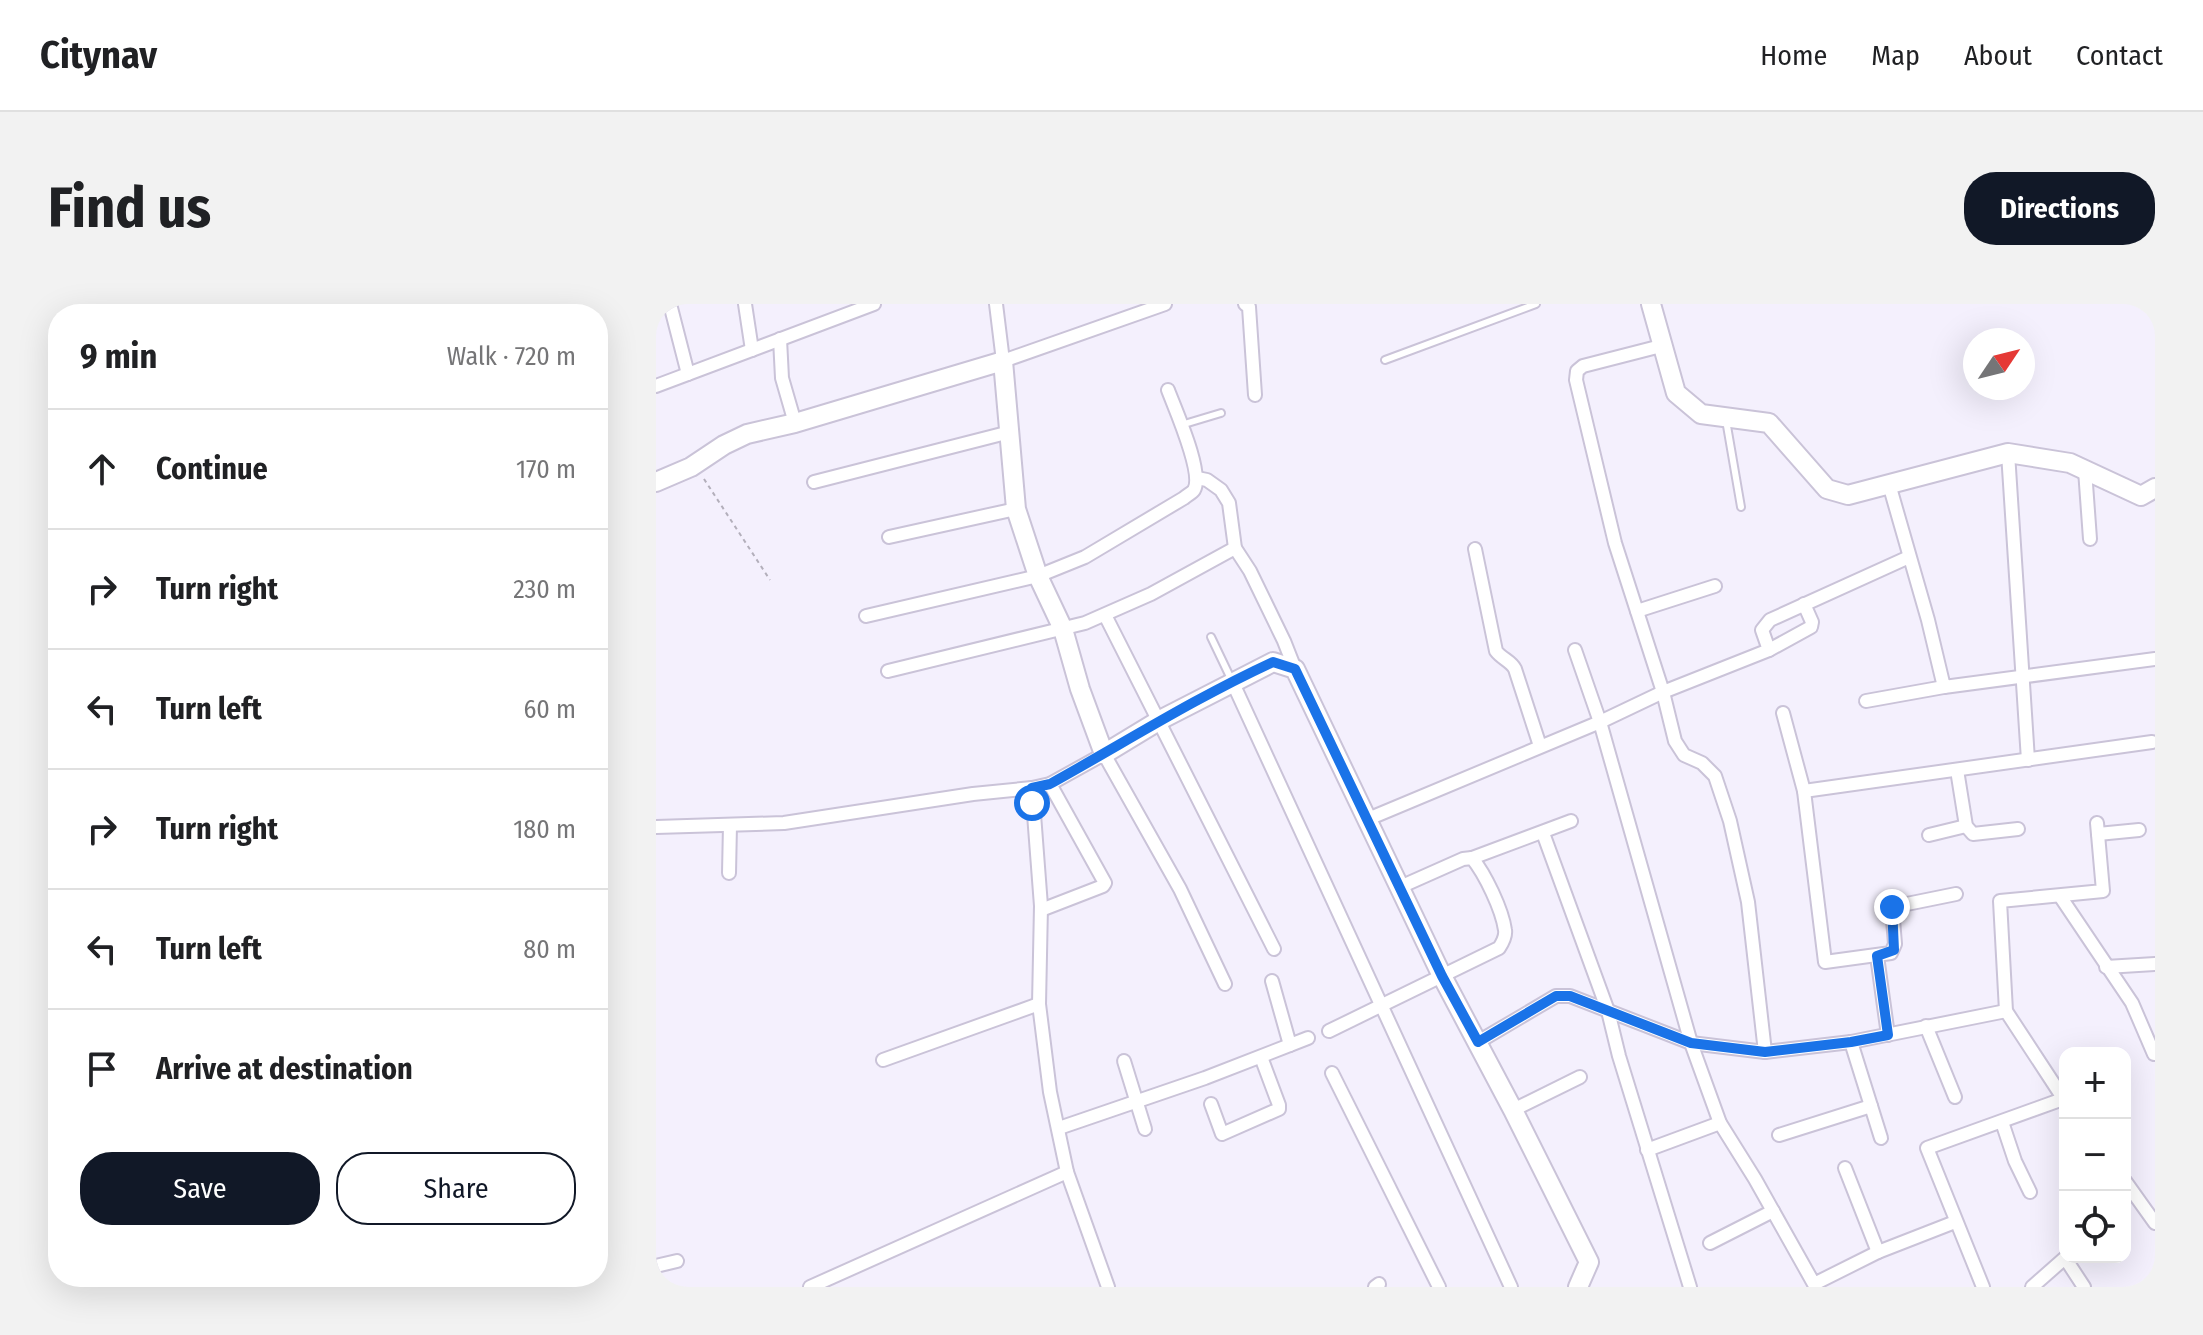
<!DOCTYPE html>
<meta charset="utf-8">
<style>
:root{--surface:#fff;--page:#f2f2f2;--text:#202124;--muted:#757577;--line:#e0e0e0;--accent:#111827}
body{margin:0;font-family:"Fira Sans Condensed",sans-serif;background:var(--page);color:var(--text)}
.controls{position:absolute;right:24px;bottom:24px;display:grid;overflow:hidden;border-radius:16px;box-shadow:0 8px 32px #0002}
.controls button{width:72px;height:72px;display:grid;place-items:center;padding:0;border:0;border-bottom:2px solid var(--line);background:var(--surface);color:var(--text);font:40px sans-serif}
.compass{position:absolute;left:1307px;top:24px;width:72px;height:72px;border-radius:50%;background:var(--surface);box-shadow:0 8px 32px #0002;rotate:55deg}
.stop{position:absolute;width:24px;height:24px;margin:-18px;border:6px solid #1a73e8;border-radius:50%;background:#fff}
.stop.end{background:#1a73e8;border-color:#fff;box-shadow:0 2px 8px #0008}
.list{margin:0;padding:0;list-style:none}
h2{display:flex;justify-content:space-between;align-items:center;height:104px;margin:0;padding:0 32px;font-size:34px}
h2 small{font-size:26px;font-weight:400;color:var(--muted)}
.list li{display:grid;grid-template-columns:52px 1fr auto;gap:24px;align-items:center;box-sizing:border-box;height:120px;padding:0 32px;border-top:2px solid var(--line)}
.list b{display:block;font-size:30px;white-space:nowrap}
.list em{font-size:26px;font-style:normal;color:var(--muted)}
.actions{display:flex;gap:16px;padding:24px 32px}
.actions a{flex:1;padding:18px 0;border:2px solid var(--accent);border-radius:32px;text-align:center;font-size:28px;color:var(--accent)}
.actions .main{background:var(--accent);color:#fff}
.icon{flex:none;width:44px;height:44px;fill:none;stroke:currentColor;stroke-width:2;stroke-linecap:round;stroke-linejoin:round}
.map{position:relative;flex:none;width:1499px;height:983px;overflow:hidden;border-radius:32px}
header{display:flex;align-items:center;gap:48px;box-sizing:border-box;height:112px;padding:0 40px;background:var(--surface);border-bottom:2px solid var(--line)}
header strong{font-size:38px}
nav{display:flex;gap:44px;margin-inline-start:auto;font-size:28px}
.intro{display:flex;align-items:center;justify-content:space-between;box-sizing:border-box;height:192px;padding:0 48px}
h1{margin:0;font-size:56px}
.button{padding:20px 36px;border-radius:32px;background:var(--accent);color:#fff;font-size:28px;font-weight:700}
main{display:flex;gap:48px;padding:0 48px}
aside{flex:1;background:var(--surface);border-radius:32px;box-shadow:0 8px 32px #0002}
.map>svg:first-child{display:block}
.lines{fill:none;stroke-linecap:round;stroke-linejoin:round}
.lane-casing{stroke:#cac3d8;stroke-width:10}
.street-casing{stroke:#cac3d8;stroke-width:16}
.secondary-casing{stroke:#cac3d8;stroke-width:22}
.path{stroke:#b3afbb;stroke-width:2;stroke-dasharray:4 4;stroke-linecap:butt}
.lane{stroke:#fff;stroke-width:6}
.street{stroke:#fff;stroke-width:12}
.secondary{stroke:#fff;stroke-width:18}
.route{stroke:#1a73e8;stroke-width:10}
</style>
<header>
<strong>Citynav</strong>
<nav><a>Home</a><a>Map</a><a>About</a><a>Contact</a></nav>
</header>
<div class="intro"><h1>Find us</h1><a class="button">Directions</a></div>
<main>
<aside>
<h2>9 min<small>Walk · 720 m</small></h2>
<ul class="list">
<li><svg class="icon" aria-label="ahead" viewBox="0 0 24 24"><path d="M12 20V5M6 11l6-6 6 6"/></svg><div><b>Continue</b></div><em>170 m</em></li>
<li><svg class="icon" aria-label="right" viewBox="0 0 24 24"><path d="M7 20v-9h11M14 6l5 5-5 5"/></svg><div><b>Turn right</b></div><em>230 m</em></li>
<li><svg class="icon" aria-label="left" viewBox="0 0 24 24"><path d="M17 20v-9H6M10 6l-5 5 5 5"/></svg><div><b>Turn left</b></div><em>60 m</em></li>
<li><svg class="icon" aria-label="right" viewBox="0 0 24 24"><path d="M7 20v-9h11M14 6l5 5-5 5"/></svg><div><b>Turn right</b></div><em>180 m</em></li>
<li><svg class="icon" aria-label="left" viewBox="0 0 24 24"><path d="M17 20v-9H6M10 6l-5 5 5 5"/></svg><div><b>Turn left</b></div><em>80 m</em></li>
<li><svg class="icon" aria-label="arrive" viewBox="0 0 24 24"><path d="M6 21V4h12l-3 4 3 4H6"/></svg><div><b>Arrive at destination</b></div></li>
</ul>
<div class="actions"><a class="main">Save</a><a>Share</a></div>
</aside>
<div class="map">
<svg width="1499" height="983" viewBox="0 0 1499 983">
<rect width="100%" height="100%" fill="#f4f0fd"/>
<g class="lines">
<!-- lane casing -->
<g class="lane-casing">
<g id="lane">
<path d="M729,56l151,-56"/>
<path d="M1070,116l15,87"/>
<path d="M525,121l40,-12"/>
<path d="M555,333l21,44"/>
</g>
</g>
<!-- street casing -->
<g class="street-casing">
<g id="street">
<path d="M14,0l18,70"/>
<path d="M89,0l7,46"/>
<path d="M340,0l7,57 162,-57"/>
<path d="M589,0l4,3 6,88"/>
<path d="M124,35l2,39 13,45"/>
<path d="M1005,42l-78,20 -6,5 -1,9 39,163 48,149 12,49 9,14 18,8 13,13 15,45 18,81 17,150"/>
<path d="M0,82l218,-82"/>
<path d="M1352,149l20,307"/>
<path d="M1429,166l5,69"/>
<path d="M541,174l10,2 14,10 8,13 6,45 15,23 34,70 11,28"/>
<path d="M158,178l196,-50"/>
<path d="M1233,180l39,136 16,67 211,-28"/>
<path d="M233,233l127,-28"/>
<path d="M819,245l21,102c6,8 15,10 19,18l25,77"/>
<path d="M981,307l78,-25"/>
<path d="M449,311l169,334"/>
<path d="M210,312l172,-40 47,-19 99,-59c3,-3 8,-5 10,-8 10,-17 -19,-81 -26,-100"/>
<path d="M919,346l25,72 91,321 29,80 35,56 59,105 64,-32 77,-30"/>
<path d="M1113,346l42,-23 1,-5 -8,-18"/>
<path d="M232,367l197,-48 66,-29 84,-46"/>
<path d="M576,377l279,606"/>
<path d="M1210,397l78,-14"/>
<path d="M1127,409l21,78 21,171 66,-9 4,-9 -3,-37 64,-13"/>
<path d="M1301,466l9,56 7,8 45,-5"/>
<path d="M376,484l9,118 -2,98 11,88 17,80 41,115"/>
<path d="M1148,487l348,-49"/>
<path d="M712,515l232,-97 63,-30 106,-42 -7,-20 8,-10 139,-63"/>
<path d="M0,523l128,-4 189,-29 59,-6 18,-4 54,-30 76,135 45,95"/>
<path d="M887,529l65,178 11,45 71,231"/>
<path d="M1442,530l41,-4"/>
<path d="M1273,531l37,-9"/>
<path d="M816,554l99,-37"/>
<path d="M73,569l1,-48"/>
<path d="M1404,592l72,107 22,51"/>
<path d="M385,606l62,-24 2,-3 -55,-99"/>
<path d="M1221,652l11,79"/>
<path d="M1450,663l49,-3"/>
<path d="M616,677l18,64"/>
<path d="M1270,722l29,71"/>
<path d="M673,727l170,-83c4,-6 7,-12 6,-18 -3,-21 -20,-56 -33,-72l-9,1 -63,28"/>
<path d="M822,738l78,-46h14l121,47 74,9 86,-10 155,-31"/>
<path d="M1195,738l30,96"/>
<path d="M227,756l156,-56"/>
<path d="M468,757l21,68"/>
<path d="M676,769l107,214"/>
<path d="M1409,797l-59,-90 -6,-110 103,-10 -6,-68"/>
<path d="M555,800l11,30 57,-25v-4l-18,-48"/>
<path d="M857,806l67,-33"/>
<path d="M1346,818l13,39 15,31"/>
<path d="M403,824l146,-50 103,-40"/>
<path d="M1123,831l92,-29"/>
<path d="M991,846l73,-27"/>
<path d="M1189,864l33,84"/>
<path d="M1469,877l30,42"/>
<path d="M1054,939l63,-32"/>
<path d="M1409,954l19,29"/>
<path d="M0,962l21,-5"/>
<path d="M154,983l257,-115"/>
<path d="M719,983l4,-3"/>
<path d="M1327,983l-56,-139 136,-49"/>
<path d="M1376,983l34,-30"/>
</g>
</g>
<!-- secondary casing -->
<g class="secondary-casing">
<g id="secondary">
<path d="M995,0l25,89 25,21 68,9 58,66 21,6 160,-42 62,10 71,33 14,-8"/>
<path d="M0,178l35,-15 33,-22 23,-11 48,-11 208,-62 13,148 22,67 25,53 17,60 24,65 56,-34 113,-58 22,7 147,307 71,134 76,152 -11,25"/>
</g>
</g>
<!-- path -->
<path class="path" d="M48,175l66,101"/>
<!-- lane -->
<use href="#lane" class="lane"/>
<!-- street -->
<use href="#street" class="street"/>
<!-- secondary -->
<use href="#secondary" class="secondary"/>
</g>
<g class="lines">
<!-- route -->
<path class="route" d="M376,499v-15l18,-4c74,-41 145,-86 223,-122l22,7 147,307 36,66 78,-46h14l121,47 74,9 86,-10 37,-7 -11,-79 17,-6 -2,-43"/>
</g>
</svg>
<div class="controls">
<button>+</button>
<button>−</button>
<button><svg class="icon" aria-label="locate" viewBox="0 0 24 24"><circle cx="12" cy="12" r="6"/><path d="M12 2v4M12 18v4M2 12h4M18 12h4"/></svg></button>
</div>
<svg class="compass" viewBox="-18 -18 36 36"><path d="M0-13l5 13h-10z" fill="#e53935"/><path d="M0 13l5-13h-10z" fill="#757577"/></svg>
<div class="stop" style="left:376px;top:499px"></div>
<div class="stop end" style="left:1236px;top:603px"></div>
</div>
</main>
